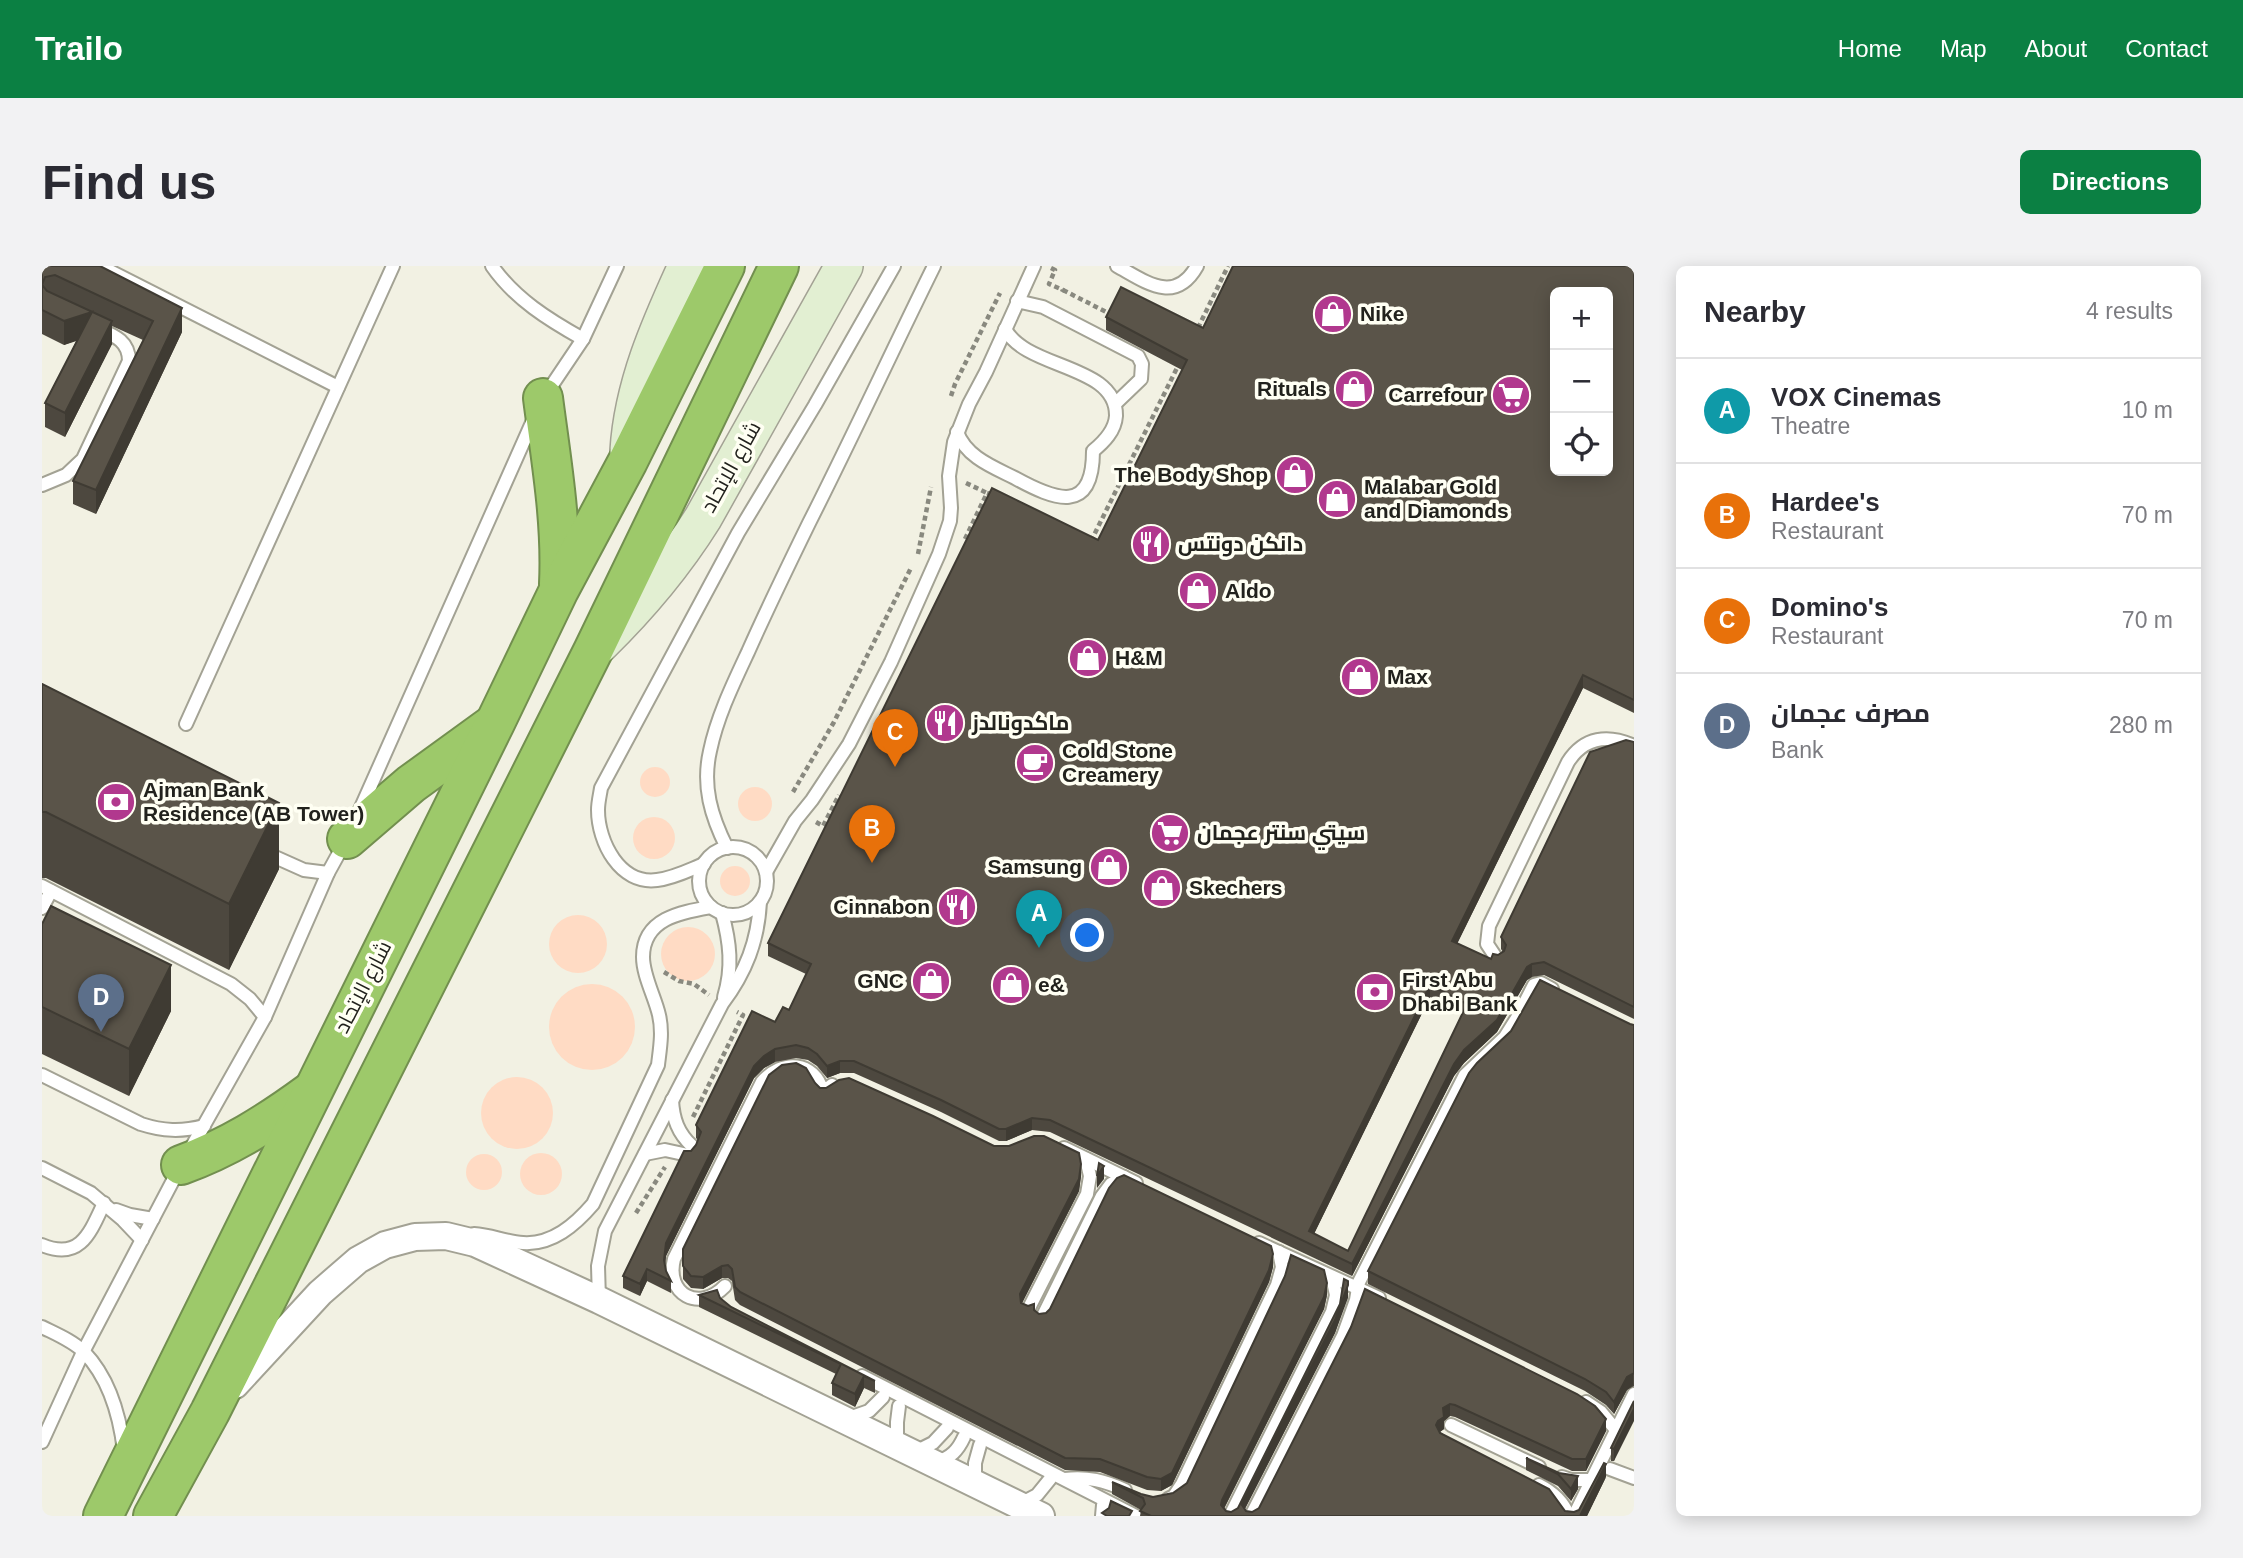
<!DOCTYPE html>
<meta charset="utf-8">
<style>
:root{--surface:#fff;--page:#f2f2f3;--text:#2b2b33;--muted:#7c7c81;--line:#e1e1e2;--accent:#0b8043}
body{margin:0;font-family:Helvetica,Cairo,sans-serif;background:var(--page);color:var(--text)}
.controls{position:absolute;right:21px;top:21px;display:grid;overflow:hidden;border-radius:10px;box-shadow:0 4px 18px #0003}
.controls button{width:63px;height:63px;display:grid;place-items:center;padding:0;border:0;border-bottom:2px solid var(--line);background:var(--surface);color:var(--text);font:35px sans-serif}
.you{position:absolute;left:1046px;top:670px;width:24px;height:24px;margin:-18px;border:5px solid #fff;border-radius:50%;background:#1a73e8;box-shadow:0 0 0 10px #1a73e833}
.badge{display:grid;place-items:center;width:46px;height:46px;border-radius:50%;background:var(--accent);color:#fff;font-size:23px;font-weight:700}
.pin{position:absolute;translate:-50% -58px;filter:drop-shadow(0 2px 4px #0008)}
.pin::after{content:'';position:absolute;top:37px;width:24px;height:21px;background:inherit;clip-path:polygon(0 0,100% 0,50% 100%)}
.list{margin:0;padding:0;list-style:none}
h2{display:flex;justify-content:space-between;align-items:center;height:91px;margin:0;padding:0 28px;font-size:30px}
h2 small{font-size:23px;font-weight:400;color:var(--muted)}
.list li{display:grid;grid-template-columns:46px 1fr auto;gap:21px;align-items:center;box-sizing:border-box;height:105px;padding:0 28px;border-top:2px solid var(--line)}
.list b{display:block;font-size:26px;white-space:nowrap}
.list p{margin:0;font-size:23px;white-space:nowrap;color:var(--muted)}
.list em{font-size:23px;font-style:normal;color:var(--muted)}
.icon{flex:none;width:38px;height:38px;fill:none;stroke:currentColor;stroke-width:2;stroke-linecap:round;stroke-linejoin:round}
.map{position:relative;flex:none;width:1592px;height:1250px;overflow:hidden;border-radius:10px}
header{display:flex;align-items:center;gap:42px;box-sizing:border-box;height:98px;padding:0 35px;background:var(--accent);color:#fff}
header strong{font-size:33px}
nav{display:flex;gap:38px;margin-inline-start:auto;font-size:24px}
.intro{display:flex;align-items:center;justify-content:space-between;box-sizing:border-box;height:168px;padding:0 42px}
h1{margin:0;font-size:49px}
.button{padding:18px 32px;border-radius:10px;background:var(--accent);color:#fff;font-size:24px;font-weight:700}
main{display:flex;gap:42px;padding:0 42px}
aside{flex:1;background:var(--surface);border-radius:10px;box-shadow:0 4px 18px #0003}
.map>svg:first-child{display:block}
.green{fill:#ffdbc4}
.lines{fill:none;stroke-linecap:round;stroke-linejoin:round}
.lane-casing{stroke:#a3a294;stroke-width:16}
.street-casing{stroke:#a3a294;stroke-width:30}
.secondary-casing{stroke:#a3a294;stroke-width:40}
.highway-casing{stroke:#728f4f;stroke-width:42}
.path{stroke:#89897f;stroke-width:4.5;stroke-dasharray:5 3.5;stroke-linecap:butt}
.lane{stroke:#fff;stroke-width:12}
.street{stroke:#fff;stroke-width:26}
.secondary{stroke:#e2efd2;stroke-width:37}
.highway{stroke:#9dc96a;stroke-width:38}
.wall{fill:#4d483f;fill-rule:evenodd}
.shaded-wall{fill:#3f3b33}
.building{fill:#5a5449;stroke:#3f3b33;stroke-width:2;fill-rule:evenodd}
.labels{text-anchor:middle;stroke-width:7;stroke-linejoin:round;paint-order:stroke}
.poi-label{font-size:21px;font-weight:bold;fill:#22221d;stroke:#fffff3;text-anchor:start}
.street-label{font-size:21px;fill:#22221d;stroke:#fffff3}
</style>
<header>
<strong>Trailo</strong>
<nav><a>Home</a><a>Map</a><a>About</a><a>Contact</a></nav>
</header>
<div class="intro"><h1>Find us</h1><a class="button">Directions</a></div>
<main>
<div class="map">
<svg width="1592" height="1250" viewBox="0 0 1592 1250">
<rect width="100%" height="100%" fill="#f2f1e3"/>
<!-- green -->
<g class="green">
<circle cx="613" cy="516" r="15"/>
<circle cx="713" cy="538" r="17"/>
<circle cx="612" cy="572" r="21"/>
<circle cx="693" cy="615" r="15"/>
<circle cx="536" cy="678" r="29"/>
<circle cx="646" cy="688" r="27"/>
<circle cx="550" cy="761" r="43"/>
<circle cx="475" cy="847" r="36"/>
<circle cx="499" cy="908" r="21"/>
<circle cx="442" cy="906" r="18"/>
</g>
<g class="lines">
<!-- lane casing -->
<g class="lane-casing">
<g id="lane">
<path d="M58,0l238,121"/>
<path d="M450,0c23,33 57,54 91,73"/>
<path d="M1075,0c29,16 58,39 80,0"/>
<path d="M975,35l26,6 95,49 4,8 -1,15 -25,24"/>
<path d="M502,131l39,-58 34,-73"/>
<path d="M915,166c9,25 36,35 58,46 40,22 78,37 78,-27 11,-9 22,-20 23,-35 1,-52 -89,-46 -111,-87"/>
<path d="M0,219l24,-10 17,-16 46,-98c0,-19 -13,-25 -30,-32"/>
<path d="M144,458l207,-458"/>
<path d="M317,546l176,-396"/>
<circle cx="691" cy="615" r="34"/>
<path d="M685,582c-16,-32 -25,-62 -17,-97 7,-34 23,-67 38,-99 19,-43 40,-86 61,-129 43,-85 83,-172 125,-257"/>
<path d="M224,587l38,17 24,3"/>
<path d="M662,598c-15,6 -30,14 -47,16 -37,5 -59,-38 -59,-70 0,-8 2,-15 3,-22l137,-255 77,-128 79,-139"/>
<path d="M724,606l29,-51 17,-21 37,-56 42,-82 48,-108 11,-33 1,-13 -2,-32 5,-34 15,-38 17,-32 48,-106"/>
<path d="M0,620l189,98 19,15 15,18"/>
<path d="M0,642l9,-17"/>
<path d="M680,647c8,29 11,55 2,84"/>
<path d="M1455,693l-10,-15 2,-18 79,-164c16,-25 40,-28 66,-16"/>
<path d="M0,809l99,49c22,7 40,8 63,2"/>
<path d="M630,834c1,19 6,33 20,46"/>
<path d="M1022,882l72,35"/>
<path d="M148,884l75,-133 63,-144 17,-31"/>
<path d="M603,888l20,-4 23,5"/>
<path d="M0,902l49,25 32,27 19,20"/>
<path d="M74,944l14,5 23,4"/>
<path d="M432,968c17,1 32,8 49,9 29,2 52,-18 70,-39l65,-139c2,-17 5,-33 1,-50 -4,-18 -16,-39 -16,-58 0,-39 39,-45 68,-50"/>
<path d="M1217,977l120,55"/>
<path d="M0,979c38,16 48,-12 62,-42"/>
<path d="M683,1020c-26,27 -60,8 -51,-27l88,-177c20,-23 52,-22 61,10l9,-7"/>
<path d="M557,1034l-1,-34 7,-35 117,-227c24,-32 36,-63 38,-102"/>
<path d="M986,1044l59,-116 3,-18 -4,-17"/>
<path d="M1000,1052l60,-122 9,-12 13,-7"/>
<path d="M0,1061c14,7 31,14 42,25 25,26 36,65 40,99"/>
<path d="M820,1110l274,140"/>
<path d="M1544,1136l15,10 15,18"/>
<path d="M807,1152l20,-7 14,-14"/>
<path d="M1409,1159l88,42"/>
<path d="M0,1176l41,-90 96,-183"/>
<path d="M855,1180v-24l2,-16"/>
<path d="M873,1186l18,-9 14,-15"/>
<path d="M894,1196c15,-4 22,-12 28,-25"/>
<path d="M1568,1203l24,9"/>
<path d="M1520,1211l9,3h21"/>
<path d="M1023,1213c22,-3 40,2 60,11"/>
<path d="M933,1218v-21l5,-18"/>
<path d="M1497,1219c14,7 24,16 30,31"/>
<path d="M1126,1233l6,-3 8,-12 95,-199 5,-18 -3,-15"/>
<path d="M978,1238l17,-9 13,-16"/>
<path d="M1060,1250l1,-11"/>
<path d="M1188,1250l102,-204 4,-17 -4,-18"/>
<path d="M1209,1250l92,-180 13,-36 3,-18 106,-207 40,-38 12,-19 17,-33 7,-2 11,6"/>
<path d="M1532,1250l60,-122"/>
</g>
</g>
<!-- street casing -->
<g class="street-casing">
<path id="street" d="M193,1119l85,-92 38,-33 27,-15 30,-8 31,-1 29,7 124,57 442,216"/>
</g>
<!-- secondary casing -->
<g class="secondary-casing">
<g id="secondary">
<path d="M587,185c4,-66 31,-126 58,-185"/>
<path d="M557,379c40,-39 74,-79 104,-127l141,-252"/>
</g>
</g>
<!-- highway casing -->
<g class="highway-casing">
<g id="highway">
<path d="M501,132c8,62 19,123 16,186"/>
<path d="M305,573l64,-55 80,-58"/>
<path d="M139,899c47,-17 87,-42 128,-72"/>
<path d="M61,1250l392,-793 64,-133 69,-129 97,-195"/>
<path d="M111,1250l57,-104 383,-761 186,-385"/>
</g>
</g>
<!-- path -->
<g class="path">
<path d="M1009,2l4,2 -6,14 14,6 -1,2"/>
<path d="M1021,24l49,25"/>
<path d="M1156,62l30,-62"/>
<path d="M909,130l4,-12 45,-91"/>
<path d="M924,217l21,10"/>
<path d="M923,273l22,-46 6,2"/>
<path d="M1049,275l88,-177"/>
<path d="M876,288l13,-67"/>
<path d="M751,526l41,-70 77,-154"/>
<path d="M774,556l7,4 16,-31"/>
<path d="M622,706l15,9 15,3 15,11"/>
<path d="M651,851l50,-102 -6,-3"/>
<path d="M594,947l29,-46"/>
</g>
<!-- lane -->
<use href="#lane" class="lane"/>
<!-- street -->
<use href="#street" class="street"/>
<!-- secondary -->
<use href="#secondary" class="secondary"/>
<!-- highway -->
<use href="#highway" class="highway"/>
</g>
<!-- wall -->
<g class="wall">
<path d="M0,0l140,66 -86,182 -23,-10v-23l70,-141 -31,-14v18l-47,93 -20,-10v-24l32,-63 -13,5 -22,-11z"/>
<path d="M1592,0v447l-51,-25 -126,256 34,15 12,-7 -2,-3v-12l133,-195v277l-90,-44 -12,2 -5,3 -30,52 -33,31 -10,13 -102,200 -302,-144 -18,-2 -26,11h-7l-58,-29 -87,-39h-14l-13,5 -10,-12 -9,-6 -12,-2 -21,4 -11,6 -10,10 -88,178 -1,9 1,6 5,10v12l-24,-12 -7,15 -17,-8v-12l68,-125 5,-6 2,-5 -2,-2v-13l79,-103 14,-12 17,-36 -38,-18v-13l330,-403 84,-170 -76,-40v-13l97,11zM1388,731l32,17 -114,237 -34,-17z"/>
<path d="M0,418l237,185 -50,101 -183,-92h-4z"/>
<path d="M0,658l129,87 -42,85 -87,-42z"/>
<path d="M1588,758l4,1v361l-7,4 -13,24 -8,-9 -21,-14 -217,-107v-13z"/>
<path d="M773,817l5,5 174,58 87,30 -2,15 -57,112 12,7 5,4 7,-1 227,-46 -4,15 -97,203 -11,6 -14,-1 -47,-18 -35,-2 -325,-165 -5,-5 -3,-19 -4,-3h-6l-19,11 -12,-1 -8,-9v-30z"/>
<path d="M1306,1028l-13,39 -90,176 1,2 6,1 7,-4 92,-181 255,104 -20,40h-14l-117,-54 -5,-1 -6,5v8l-4,3 125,79 9,1 5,-2 27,-33 -19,39h-447l1,-6 -29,-16v-12l29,12 12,3 20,-4 14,-10 140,-188 -3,14 -100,200 2,2 5,1 7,-4z"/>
<path d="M657,1029l21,3 11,9 144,74v12l-11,-5 -9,19 -23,-12v-12l4,-9 -137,-67z"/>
<path d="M1592,1135l-20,60h-3v-13z"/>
<path d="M1484,1192l33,15 19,16 -7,12 -13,-15 -32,-16z"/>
</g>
<!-- shaded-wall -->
<g class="shaded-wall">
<path d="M140,42v24l-86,182v-24z"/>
<path d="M50,46v24l-28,9v-24z"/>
<path d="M70,55v23l-47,93v-24z"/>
<path d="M1541,409v13l-131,266v-13z"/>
<path d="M237,537v66l-50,101v-66z"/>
<path d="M1490,698v13l-5,3 -30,52 -33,31 -10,13 -102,200v-12l102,-200 73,-97z"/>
<path d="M129,699v46l-42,85v-47z"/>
<path d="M1388,719v12l-121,247v-13z"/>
<path d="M733,783v13l-11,6 -10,10 -88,178 -2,17v-13l2,-17 88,-177 10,-10z"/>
<path d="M798,795v12l-13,5v-12z"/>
<path d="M990,852v12l-26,11v-12z"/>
<path d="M1039,898v12l-2,15 -59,116v-13z"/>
<path d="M1062,900v13l-7,9v-12z"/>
<path d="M1231,988v13l-4,15 -97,203 -11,6v-12z"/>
<path d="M680,1000v12l-19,11v-12z"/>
<path d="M605,1003v12l-7,15v-12z"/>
<path d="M1306,1015v17l-13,35 -92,179v-12l92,-180z"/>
<path d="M1285,1017v12l-3,14 -102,203 -1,4 1,-16z"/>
<path d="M1591,1107v12l-6,5 -13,24v-12l13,-25z"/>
<path d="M822,1110v12l-9,19v-13z"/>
<path d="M1408,1138v12l-6,5v8l-6,4 -2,-8 2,-4 5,-13z"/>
<path d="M1592,1143v12l-20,40v-12z"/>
<path d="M1564,1153v12l-20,40v-12z"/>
<path d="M1564,1198v13l-19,39h-7z"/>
<path d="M1536,1210v13l-7,12v-12z"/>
</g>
<!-- building -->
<g class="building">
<path d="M0,0h58l82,42 -86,182 -23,-9 80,-160 -98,-46 -10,2 -3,8 5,6 65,30 -47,92 -20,-10 47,-91 -28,9 -22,-11z"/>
<path d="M1191,0h401v434l-51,-25 -131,266 39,18 2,-5 5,1 6,-4 2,-6 -5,-8 89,-185 36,-12 8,2v265l-90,-45 -12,2 -5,3 -30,53 -33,30 -10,14 -102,200 -302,-144 -18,-2 -26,11h-7l-58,-29 -87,-39h-14l-13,5 -10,-12 -9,-6 -12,-3 -21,4 -11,7 -10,10 -88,177 -2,17 2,11 5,10 -24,-12 -7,15 -17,-8 61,-125h7l5,-6 5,-13 -5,-7 56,-114 23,11 8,-15 6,3 22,-46 -43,-21 224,-455 106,52 89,-180 -81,-43 15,-30 82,41zM1513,26h53v179h-53zM1388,719l37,19 -119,247 -39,-20z"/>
<path d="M0,418l237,119 -50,101 -183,-92h-4z"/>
<path d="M9,640l120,59 -42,84 -87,-42v-83z"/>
<path d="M1498,714l90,44 4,1v348l-7,4 -13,25 -8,-10 -21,-13 -217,-108 101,-198 8,-10 34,-32z"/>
<path d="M754,797l10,5 9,15 5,5h6l13,-8 10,-2 84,38 61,30h15l25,-10h10l35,17 2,11 -2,15 -59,115 1,9 7,3 6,-2v6l5,4 7,-1 4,-4 59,-121 8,-10 7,-3 147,71 2,8 -4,16 -97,203 -11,6 -14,-2 -47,-18 -35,-1 -325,-166 -5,-5 -3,-18 -4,-4 -6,1 -19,11 -12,-1 -8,-10v-17l86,-174 13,-10z"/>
<path d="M1057,897l5,3 -7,10z"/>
<path d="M1249,989l33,15 3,13 -3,14 -102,203 -1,5 5,6 5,1 7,-4 102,-204 4,-25 4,2v4l-13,35 -92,180 -1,5 4,6 6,1 7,-4 92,-181 14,-38 212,105 18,12 11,13 -20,40h-14l-117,-54 -5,-1 -7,4 1,9 -6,4 -2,4 4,8 109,56 16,22 9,1 5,-2 25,-47 2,1 -26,52h-429l-11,-5 5,-7 -2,-6 -31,-16 29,12 12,3 20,-4 14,-10 98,-207z"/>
<path d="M675,1024l3,8 11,9 144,74 -11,-5 -9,18 -23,-11 9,-19 -142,-69z"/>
<path d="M1592,1135v8l-20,40 -3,-1z"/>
<path d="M1484,1192l33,15 19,3 -7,13 -13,-15z"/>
<path d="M1069,1235l21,10 -3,5h-22l-5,-3 7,-5z"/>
</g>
<!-- icons -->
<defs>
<g id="shop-disc" transform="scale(2.0125)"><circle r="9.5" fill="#b1388e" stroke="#fffff3"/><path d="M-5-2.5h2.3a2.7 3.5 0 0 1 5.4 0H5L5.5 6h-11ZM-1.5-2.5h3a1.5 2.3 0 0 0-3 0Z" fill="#fff"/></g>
<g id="supermarket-disc" transform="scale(2.0125)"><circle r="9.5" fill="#b1388e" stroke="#fffff3"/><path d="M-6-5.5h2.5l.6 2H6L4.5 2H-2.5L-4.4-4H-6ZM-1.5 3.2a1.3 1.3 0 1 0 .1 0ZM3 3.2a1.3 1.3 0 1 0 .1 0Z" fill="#fff"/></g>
<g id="restaurant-disc" transform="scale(2.0125)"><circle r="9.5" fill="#b1388e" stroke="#fffff3"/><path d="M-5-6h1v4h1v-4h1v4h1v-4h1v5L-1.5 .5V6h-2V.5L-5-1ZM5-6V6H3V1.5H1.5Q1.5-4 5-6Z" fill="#fff"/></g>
<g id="cafe-disc" transform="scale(2.0125)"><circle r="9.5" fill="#b1388e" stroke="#fffff3"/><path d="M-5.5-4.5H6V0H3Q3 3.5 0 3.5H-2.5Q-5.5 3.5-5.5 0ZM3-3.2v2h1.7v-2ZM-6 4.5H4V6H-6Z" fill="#fff"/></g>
<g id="bank-disc" transform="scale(2.0125)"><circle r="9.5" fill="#b1388e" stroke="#fffff3"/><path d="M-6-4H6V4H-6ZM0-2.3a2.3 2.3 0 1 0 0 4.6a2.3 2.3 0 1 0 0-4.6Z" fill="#fff"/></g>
</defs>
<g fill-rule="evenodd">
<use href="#shop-disc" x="1291" y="48"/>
<use href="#shop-disc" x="1312" y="123"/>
<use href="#supermarket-disc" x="1469" y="129"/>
<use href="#shop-disc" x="1253" y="209"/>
<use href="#shop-disc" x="1295" y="233"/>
<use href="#restaurant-disc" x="1109" y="278"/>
<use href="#shop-disc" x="1156" y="325"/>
<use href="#shop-disc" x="1046" y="392"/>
<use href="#shop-disc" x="1318" y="411"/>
<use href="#restaurant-disc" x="903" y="457"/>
<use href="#cafe-disc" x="993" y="497"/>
<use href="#bank-disc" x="74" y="536"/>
<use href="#supermarket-disc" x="1128" y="567"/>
<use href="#shop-disc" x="1067" y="601"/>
<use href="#shop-disc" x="1120" y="622"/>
<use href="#restaurant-disc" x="915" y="641"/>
<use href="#shop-disc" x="889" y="715"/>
<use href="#shop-disc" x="969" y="719"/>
<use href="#bank-disc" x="1333" y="726"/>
</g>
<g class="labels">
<!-- poi labels -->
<g class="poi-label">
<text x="1318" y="55">Nike</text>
<text x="1285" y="130" text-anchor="end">Rituals</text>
<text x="1442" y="136" text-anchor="end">Carrefour</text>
<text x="1226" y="216" text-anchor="end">The Body Shop</text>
<text x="1322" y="228">Malabar Gold<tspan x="1322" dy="24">and Diamonds</tspan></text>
<text x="1136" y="285">دانكن دونتس</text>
<text x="1183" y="332">Aldo</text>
<text x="1073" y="399">H&amp;M</text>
<text x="1345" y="418">Max</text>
<text x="930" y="464">ماكدونالدز</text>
<text x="1020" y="492">Cold Stone<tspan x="1020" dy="24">Creamery</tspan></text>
<text x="101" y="531">Ajman Bank<tspan x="101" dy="24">Residence (AB Tower)</tspan></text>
<text x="1155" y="574">سيتي سنتر عجمان</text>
<text x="1040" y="608" text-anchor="end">Samsung</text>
<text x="1147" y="629">Skechers</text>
<text x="888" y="648" text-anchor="end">Cinnabon</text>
<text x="1360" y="721">First Abu<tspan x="1360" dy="24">Dhabi Bank</tspan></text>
<text x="862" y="722" text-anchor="end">GNC</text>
<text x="996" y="726">e&amp;</text>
</g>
<!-- street labels -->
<g class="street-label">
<text transform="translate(689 201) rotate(-61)" y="7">شارع الإتحاد</text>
<text transform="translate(321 721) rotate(-63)" y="7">شارع الإتحاد</text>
</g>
</g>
</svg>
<div class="controls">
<button>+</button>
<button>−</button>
<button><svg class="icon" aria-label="locate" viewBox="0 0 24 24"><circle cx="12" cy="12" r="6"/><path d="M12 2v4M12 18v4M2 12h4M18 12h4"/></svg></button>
</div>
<div class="you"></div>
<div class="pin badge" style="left:997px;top:682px;background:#0f9aa8">A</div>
<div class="pin badge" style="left:830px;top:597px;background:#e8710a">B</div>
<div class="pin badge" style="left:853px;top:501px;background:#e8710a">C</div>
<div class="pin badge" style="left:59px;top:766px;background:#5c6f8a">D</div>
</div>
<aside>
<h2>Nearby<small>4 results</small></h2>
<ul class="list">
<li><span class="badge" style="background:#0f9aa8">A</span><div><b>VOX Cinemas</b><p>Theatre</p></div><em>10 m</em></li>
<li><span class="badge" style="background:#e8710a">B</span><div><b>Hardee's</b><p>Restaurant</p></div><em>70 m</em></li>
<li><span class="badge" style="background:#e8710a">C</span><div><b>Domino's</b><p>Restaurant</p></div><em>70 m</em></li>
<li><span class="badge" style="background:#5c6f8a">D</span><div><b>مصرف عجمان</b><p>Bank</p></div><em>280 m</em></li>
</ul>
</aside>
</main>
